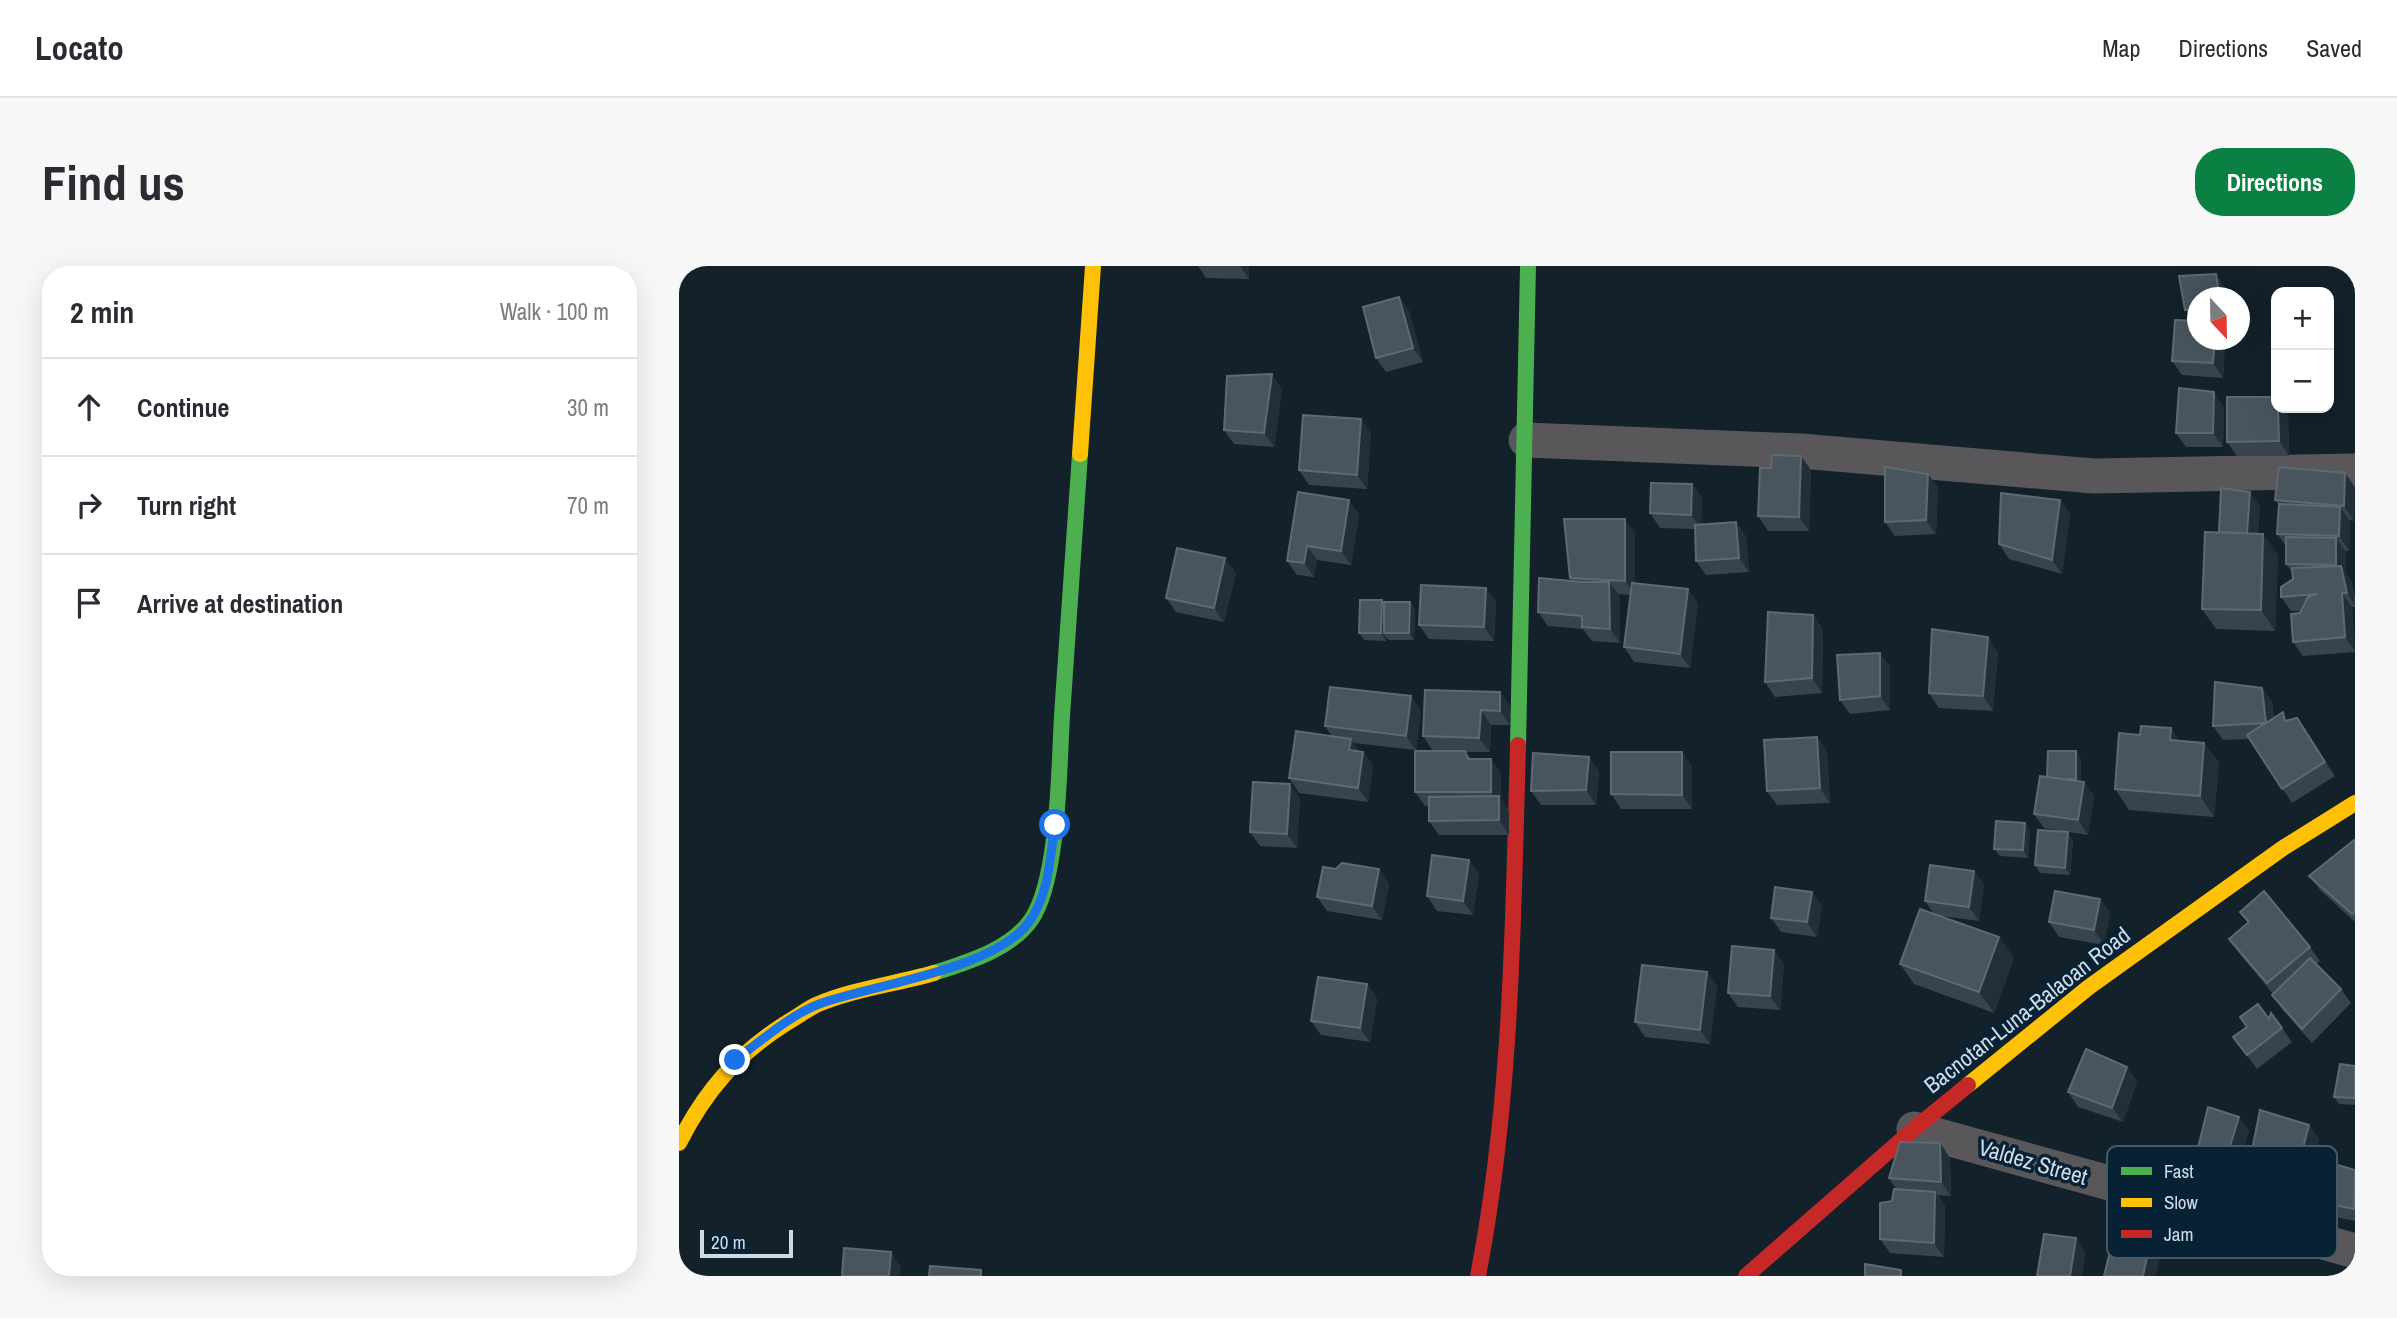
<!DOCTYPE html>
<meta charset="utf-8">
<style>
:root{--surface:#fff;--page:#f7f7f7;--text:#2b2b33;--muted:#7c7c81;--line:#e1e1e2;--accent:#0b8043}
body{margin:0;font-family:"Archivo Narrow",sans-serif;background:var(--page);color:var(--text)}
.controls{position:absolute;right:21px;top:21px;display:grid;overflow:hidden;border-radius:14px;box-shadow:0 7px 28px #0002}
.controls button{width:63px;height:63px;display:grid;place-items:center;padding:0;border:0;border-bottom:2px solid var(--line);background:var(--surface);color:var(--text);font:35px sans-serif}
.compass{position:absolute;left:1508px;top:21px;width:63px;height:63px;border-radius:50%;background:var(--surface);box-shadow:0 7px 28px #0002;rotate:158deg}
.scale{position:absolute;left:21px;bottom:18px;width:93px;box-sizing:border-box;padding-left:7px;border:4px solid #ccdbe8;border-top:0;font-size:19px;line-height:24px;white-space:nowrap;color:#ccdbe8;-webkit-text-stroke:5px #082235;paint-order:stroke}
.stop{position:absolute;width:21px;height:21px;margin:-16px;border:5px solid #1a73e8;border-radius:50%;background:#fff}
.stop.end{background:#1a73e8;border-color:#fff;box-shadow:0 2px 7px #0008}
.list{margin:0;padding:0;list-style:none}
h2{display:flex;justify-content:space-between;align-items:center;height:91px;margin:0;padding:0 28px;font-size:30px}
h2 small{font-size:23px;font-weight:400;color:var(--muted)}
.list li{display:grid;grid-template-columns:46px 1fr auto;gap:21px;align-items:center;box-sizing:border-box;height:98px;padding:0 28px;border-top:2px solid var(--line)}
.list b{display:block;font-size:26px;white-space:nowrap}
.list em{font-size:23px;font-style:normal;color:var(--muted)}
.icon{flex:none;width:38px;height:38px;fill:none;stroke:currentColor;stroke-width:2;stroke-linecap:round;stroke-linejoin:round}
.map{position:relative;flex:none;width:1676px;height:1010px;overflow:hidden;border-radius:28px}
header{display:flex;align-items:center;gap:42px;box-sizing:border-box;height:98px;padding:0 35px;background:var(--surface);border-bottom:2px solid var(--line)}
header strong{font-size:33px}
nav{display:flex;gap:38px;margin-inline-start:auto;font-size:24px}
.intro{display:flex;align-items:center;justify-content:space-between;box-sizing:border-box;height:168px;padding:0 42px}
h1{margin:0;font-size:49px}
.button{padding:18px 32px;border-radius:28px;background:var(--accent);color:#fff;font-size:24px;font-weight:700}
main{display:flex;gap:42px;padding:0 42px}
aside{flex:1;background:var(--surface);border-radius:28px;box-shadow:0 7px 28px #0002}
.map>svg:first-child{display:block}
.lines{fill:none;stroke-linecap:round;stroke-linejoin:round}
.street{stroke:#5a575a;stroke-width:35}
.fast{stroke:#4caf50;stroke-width:16}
.slow{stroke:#ffc107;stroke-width:16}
.jam{stroke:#c62828;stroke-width:16}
.wall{fill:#38444d}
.shaded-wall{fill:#222f38}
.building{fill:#48555d;stroke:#5d6a73;stroke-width:2}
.route{stroke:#1a73e8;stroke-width:9}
.labels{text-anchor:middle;stroke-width:7;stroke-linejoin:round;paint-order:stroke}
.street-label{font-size:23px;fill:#ccdbe8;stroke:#082235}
.key{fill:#082235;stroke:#435a6b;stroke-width:2}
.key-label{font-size:19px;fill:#ccdbe8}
</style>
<header>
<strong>Locato</strong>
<nav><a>Map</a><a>Directions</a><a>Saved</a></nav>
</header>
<div class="intro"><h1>Find us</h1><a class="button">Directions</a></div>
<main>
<aside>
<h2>2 min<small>Walk · 100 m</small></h2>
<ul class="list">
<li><svg class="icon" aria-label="ahead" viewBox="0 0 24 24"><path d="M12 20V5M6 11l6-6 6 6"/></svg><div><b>Continue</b></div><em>30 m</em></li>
<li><svg class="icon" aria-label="right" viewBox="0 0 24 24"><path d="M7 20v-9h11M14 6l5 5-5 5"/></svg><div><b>Turn right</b></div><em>70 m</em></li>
<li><svg class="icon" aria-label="arrive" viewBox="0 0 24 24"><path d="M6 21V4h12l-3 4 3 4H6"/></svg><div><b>Arrive at destination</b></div></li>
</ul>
</aside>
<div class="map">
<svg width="1676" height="1010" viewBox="0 0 1676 1010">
<rect width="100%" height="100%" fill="#12212a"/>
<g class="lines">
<!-- street -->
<g class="street">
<path d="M847,174l275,11 293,25 261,-5"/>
<path d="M1235,863l441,122"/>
</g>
<!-- fast -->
<g class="fast">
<path d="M839,479l10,-479"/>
<path d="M255,707c33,-11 76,-23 97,-53 28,-40 28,-154 31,-204 6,-87 12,-175 18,-262"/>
</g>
<!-- slow -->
<g class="slow">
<path d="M401,188l13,-188"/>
<path d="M1289,819l121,-98 194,-139 72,-45"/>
<path d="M0,877c26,-52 59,-90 109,-121 9,-5 18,-12 28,-17 37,-16 80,-21 118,-32"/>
</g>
<!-- jam -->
<g class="jam">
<path d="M799,1010c34,-176 35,-353 40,-531"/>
<path d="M1067,1010l168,-147 54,-44"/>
</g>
</g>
<!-- wall -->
<g class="wall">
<path d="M519,0h51v13l-43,-1z"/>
<path d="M1537,8l10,15 2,9h-31v42h28l-2,38 -41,-3 -10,-14 3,-41 18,1 -8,-11 -6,-34z"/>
<path d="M720,31l10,14 14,51 -37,10 -10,-14z"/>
<path d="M603,123l-8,58 -40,-3 -10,-14z"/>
<path d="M1545,141l-1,40h-37l-10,-14z"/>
<path d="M1597,142h10l2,3 1,45h-52l-10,-14z"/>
<path d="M692,167l-4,56 -58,-4 -10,-15z"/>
<path d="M1132,204l-2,61h-41l-10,-15z"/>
<path d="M1666,207l9,48 -5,-1 1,1 -1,30h-4l1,22 5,7 4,19v8h-3l3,45 -52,4 -10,-14 8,-31h-10l-10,-14 12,-18v-5l-7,-10v-18l-9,-12 2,-29 -4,-5z"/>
<path d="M1249,208l10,14 -2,46 -41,2 -10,-14z"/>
<path d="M1013,218l10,14 -1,27 45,11 3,36 -43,3 -10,-14 -1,-32 -35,-1 -10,-15z"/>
<path d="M670,234l10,15 -8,50 -34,-5 -3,17 -17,-2 -10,-14z"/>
<path d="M1381,234l10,14 -8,60 -53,-15 -10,-15z"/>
<path d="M1581,240l-2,28 20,21 -3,76 -59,-2 -14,-20 17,-76z"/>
<path d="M956,267v50l63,20 -8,65 -56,-6 -10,-15 6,-52 -12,-1 2,2v47l-28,-2 -9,-12 -35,-3 -10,-14 34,-31 -2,-3z"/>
<path d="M557,307l-12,49 -48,-10 -10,-14z"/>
<path d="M807,322l10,14 -2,39 -65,-2 -10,-14z"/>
<path d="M703,334l2,4 26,-2 5,8 -1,30h-25l-3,-3v4l-22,-1 -5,-7z"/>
<path d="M1134,349l10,14 -1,64 -47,4 -10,-15z"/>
<path d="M1319,386l-5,59 -54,-3 -10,-15z"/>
<path d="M1201,387l10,14v43l-40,4 -10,-14z"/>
<path d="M1583,422l10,14 2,16 14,2 9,-2 38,58 -43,27 -42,-64 -27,1 -10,-14z"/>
<path d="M821,426l10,14v19h-19l-1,27h-24l5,7 30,14v26l8,12v24h-70l-10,-14v-15h-4l-10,-14 18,-41 -10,-15z"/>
<path d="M742,444l-5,40 -63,-7 6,8 4,1 10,14 -5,36 -69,-9 -10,-15 43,-42 -7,-10z"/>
<path d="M1492,462l8,13 25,2 15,20 -5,54 -85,-7 -14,-21 25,-54z"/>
<path d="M1138,471l10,15 3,51 -53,2 -10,-14z"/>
<path d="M1402,493v22l3,1 10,14 -6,39 -44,-7 -10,-14 13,-37z"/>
<path d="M1013,500v43h-71l-10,-15z"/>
<path d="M920,505l-3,34h-55l-10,-14z"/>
<path d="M621,532l-3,50 -37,-2 -10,-14z"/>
<path d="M1346,557l5,7 -2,28 -28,-2 -6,-7z"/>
<path d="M1394,574l-3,35 -30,-2 -5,-8z"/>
<path d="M1676,575v81l-35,-32 -11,-14z"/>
<path d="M790,594l10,14 -6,41 -36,-4 -10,-15z"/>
<path d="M657,603h43l10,15 -7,36 -55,-9 -10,-14z"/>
<path d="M1295,605l10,14 -5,36 -38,-5 58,21 15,21 -20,55 -80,-29 -14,-20 34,-50 -9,-13z"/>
<path d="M1133,626l10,15 -5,30 -36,-5 -10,-14z"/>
<path d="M1421,633l10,14 -6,32 -45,-8 -10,-15z"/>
<path d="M1561,646l70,35 10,14 -4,3 25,25 10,14 -39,40 -30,-34 -10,-14 1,-1 -34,-41 -10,-14 19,-16z"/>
<path d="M1105,698l-4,46 -42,-3 -10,-14z"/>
<path d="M1028,706l10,14 -7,58 -65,-7 -10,-15z"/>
<path d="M688,718l10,15 -7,43 -49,-7 -10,-14z"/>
<path d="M1590,753l13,9 10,14 -35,27 -24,-32z"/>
<path d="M1676,800v39l-16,-1 -5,-7z"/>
<path d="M1458,815l-14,41 -45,-15 -10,-15z"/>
<path d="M1560,851l10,14 -13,42 -29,-6 -10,-15z"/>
<path d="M1630,859l10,14 -5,19 41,12v51l-40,-8 -10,-14 1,-14 -46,-11 -10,-14z"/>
<path d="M1261,877l10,15 1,38 -13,-1 7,11 -1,51 -54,-4 -10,-14 16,-50 -7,-11z"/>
</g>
<!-- shaded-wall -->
<g class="shaded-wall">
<path d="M561,0h9v13z"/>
<path d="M1537,8l10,15 2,9h-8z"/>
<path d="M720,31l10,14 14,51 -10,-14z"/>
<path d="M1536,74h10l-2,38 -10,-15z"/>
<path d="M593,108l10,15 -8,58 -10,-14z"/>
<path d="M1535,126l10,15 -1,40 -10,-14z"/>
<path d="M1599,142h8l2,3 1,45 -10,-15z"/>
<path d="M682,153l10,14 -4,56 -10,-14z"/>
<path d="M1122,190l10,14 -2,61 -10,-14z"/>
<path d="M1666,207l10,14 -1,34 -10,-15z"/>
<path d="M1249,208l10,14 -2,46 -10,-14z"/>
<path d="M1013,218l10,14 -1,31 -10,-14z"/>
<path d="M1571,226l10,14 -3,48 -10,-15z"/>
<path d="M670,234l10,15 -8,50 -10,-14z"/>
<path d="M1381,234l10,14 -8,60 -10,-14z"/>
<path d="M1661,241l10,14 -1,30 -10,-15z"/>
<path d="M946,253l10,14v62l-10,-14z"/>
<path d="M1057,256l10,14 3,36 -10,-14z"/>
<path d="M1584,268l15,21 -3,76 -14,-21z"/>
<path d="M1657,272l10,14v21l5,7 4,25 -8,-12 -4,-18 -7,-10z"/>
<path d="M628,280l10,14 -3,17 -10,-14z"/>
<path d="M546,292l11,15 -12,49 -10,-14z"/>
<path d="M930,316l11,14v47l-10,-14z"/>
<path d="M807,322l10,14 -2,39 -10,-14z"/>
<path d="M1009,323l10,14 -8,65 -10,-14z"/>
<path d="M1663,327l10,14 3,44 -10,-14z"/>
<path d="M703,334l5,8 -3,25 2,4v4l-5,-8z"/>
<path d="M731,336l5,8 -1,30 -5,-7z"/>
<path d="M1134,349l10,14 -1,64 -10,-15z"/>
<path d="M1309,371l10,15 -5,59 -10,-15z"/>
<path d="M1201,387l10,14v43l-10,-14z"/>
<path d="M1583,422l10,14 4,35 -10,-14z"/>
<path d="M821,426l10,14v19l-10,-14z"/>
<path d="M732,430l10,14 -5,40 -10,-14z"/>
<path d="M802,444l10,15 -1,27 -11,-14z"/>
<path d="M1618,452l10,14 28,44 -10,-14z"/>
<path d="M1492,462l14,21 -15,-9z"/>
<path d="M1138,471l10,15 3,51 -10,-15z"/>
<path d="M672,473l10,14 -12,-3z"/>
<path d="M1525,477l15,20 -5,54 -14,-21z"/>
<path d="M1397,485l5,8v27l-5,-7z"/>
<path d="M684,486l10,14 -5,36 -10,-14z"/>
<path d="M1003,486l10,14v43l-10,-14z"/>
<path d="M910,491l10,14 -3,34 -10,-15z"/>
<path d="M812,493l10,14v26l8,12v24l-10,-15v-16l-8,-12z"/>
<path d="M1405,516l10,14 -6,39 -10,-15z"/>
<path d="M611,518l10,14 -3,50 -10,-14z"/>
<path d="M1346,557l5,7 -2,28 -5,-8z"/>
<path d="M1389,566l5,8 -3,35 -5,-7z"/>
<path d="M790,594l10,14 -6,41 -10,-14z"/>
<path d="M700,603l10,15 -7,36 -10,-14z"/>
<path d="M1295,605l10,14 -5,36 -10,-14z"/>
<path d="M1133,626l10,15 -5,30 -10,-15z"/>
<path d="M1421,633l10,14 -6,32 -10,-15z"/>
<path d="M1320,671l15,21 -20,55 -15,-21z"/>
<path d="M1095,684l10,14 -4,46 -10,-14z"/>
<path d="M1028,706l10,14 -7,58 -10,-14z"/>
<path d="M688,718l10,15 -7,43 -10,-14z"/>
<path d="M1448,801l10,14 -14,41 -11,-14z"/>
<path d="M1560,851l10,14 -13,42 -10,-14z"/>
<path d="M1630,859l10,14 -12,46 -10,-14z"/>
<path d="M1261,877l10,15 1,38 -10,-14z"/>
<path d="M1256,926l10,14 -1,51 -10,-14z"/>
<path d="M1397,972l10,14 -4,24h-12z"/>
<path d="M1471,977l10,15 -4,18h-13z"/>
<path d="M212,986l10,15 -1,9h-11z"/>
</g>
<!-- building -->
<g class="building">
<path d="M1537,8l4,24h-23v10l-12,2 -6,-34z"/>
<path d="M720,31l14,51 -37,10 -13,-51z"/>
<path d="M1496,54l22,1v19h18l-2,23 -41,-2z"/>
<path d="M593,108l-8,59 -40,-3 3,-54z"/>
<path d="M1500,122l35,4 -1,41h-37z"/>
<path d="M1548,131h49v11h2l1,33 -52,1z"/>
<path d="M624,149l58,4 -4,56 -58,-5z"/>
<path d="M1093,189l29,1 -2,61 -41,-1 2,-48h11z"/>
<path d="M1206,201l43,7 -2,46 -41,2z"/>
<path d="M1600,201l66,6 -1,33 -69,-6z"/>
<path d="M972,217l41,1 -1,31 -41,-2z"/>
<path d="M1542,222l29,4 -3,41 -28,-1z"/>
<path d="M619,226l51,8 -8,51 -34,-5 -3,17 -17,-2z"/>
<path d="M1322,227l59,7 -8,60 -53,-16z"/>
<path d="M1600,238l61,3 -1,29 -62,-2z"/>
<path d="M885,253h61v62l-55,-3z"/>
<path d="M1057,256l3,36 -43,3 -1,-36z"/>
<path d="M1526,266l58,2 -2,76 -59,-1z"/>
<path d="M1607,271l50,1v27l-50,-1z"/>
<path d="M498,282l48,10 -11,50 -48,-10z"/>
<path d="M1662,300l6,27h-5l3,44 -52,5 -2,-28 9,-1 8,-16 10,-3 -37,3v-10l12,-8 -1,-11z"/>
<path d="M860,312l43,4h27l1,47 -28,-2v-11l-44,-4z"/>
<path d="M953,317l56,6 -8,65 -56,-7z"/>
<path d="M742,319l65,3 -2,39 -65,-2z"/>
<path d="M681,334h22l-1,33h-22z"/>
<path d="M705,336h26l-1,31h-25z"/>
<path d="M1089,346l45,3 -1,63 -47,4z"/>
<path d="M1253,363l56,8 -5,59 -54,-3z"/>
<path d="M1201,387v43l-40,4 -3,-45z"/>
<path d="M1536,416l47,6 4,35 17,-11 2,9 12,-3 28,44 -43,27 -35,-54 18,-12 -52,3z"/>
<path d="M651,421l81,9 -5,40 -81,-10z"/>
<path d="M746,424l75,2v19l-19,-1 -2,28 -56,-2z"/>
<path d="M1462,460l30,2 -1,12 34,3 -4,53 -85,-7 4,-56 21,2z"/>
<path d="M617,465l55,8 -2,11 14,2 -5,36 -69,-10z"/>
<path d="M1138,471l3,51 -53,3 -3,-51z"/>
<path d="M736,485h50l3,8h23v33h-76z"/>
<path d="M1369,485h28v28h-13l-16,-2z"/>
<path d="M932,486h71v43l-71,-1z"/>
<path d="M854,487l56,4 -3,33 -55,1z"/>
<path d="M1361,510l44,6 -6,38 -44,-6z"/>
<path d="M574,516l37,2 -3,50 -37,-2z"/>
<path d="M820,530v24l-70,1v-24z"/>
<path d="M1317,555l29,2 -2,27 -29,-1z"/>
<path d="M1359,564l30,2 -3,36 -30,-3z"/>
<path d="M1675,574l1,1v71l-3,2 -43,-38z"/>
<path d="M753,589l37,5 -6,41 -36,-5z"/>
<path d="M663,597l37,6 -7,37 -55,-9 6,-30 13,2z"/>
<path d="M1251,599l44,6 -5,36 -44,-6z"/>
<path d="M1096,621l37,5 -5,30 -36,-4z"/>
<path d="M1376,625l45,8 -6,31 -45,-8z"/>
<path d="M1585,625l46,56 -43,36 -38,-44 20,-17 -9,-10z"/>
<path d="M1241,643l79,28 -20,55 -79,-28z"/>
<path d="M1053,680l42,4 -4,46 -42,-3z"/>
<path d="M1631,692l31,31 -39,40 -30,-34z"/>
<path d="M963,699l65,7 -7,58 -65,-8z"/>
<path d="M639,711l49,7 -7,44 -49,-7z"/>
<path d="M1579,738l11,15 2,-6 11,15 -35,27 -14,-18 14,-10 -7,-10z"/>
<path d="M1407,783l41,18 -15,41 -44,-16z"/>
<path d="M1661,798l15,2v32l-21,-1z"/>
<path d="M1529,841l31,10 -13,42 -29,-7z"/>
<path d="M1581,844l49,15 -12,46 -47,-11z"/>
<path d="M1221,876l40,1 1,39 -52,-4z"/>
<path d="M1631,891l45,13 -1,39 -49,-10z"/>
<path d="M1215,923l41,3 -1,51 -54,-4v-36l12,-2z"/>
<path d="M1365,968l32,4 -6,38h-33z"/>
<path d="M1435,969l36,8 -7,33h-39z"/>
<path d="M165,982l47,4 -2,24h-47z"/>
<path d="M1186,998l36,6v6h-36z"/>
<path d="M251,1000l51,4v6h-52z"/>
</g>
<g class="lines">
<!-- route -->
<path class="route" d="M56,794c25,-18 55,-45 84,-56 55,-20 175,-34 210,-82 20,-27 21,-65 26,-97"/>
</g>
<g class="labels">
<!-- street labels -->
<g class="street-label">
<text transform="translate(1348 744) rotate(-38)" y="8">Bacnotan-Luna-Balaoan Road</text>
<text transform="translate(1354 896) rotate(16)" y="8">Valdez Street</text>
</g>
</g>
<!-- legend -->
<rect x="1428" y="880" width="230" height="112" rx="10" class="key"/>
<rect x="1442" y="901" width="31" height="8" fill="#4caf50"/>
<rect x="1442" y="932" width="31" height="9" fill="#ffc107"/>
<rect x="1442" y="964" width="31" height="8" fill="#c62828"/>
<g class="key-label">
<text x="1485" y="912">Fast</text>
<text x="1485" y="943">Slow</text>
<text x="1485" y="975">Jam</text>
</g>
</svg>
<div class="controls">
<button>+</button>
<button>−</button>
</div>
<svg class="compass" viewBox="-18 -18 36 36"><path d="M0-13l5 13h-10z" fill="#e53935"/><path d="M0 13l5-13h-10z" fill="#7c7c81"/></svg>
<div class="scale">20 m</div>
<div class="stop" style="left:376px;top:559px"></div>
<div class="stop end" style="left:56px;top:794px"></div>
</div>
</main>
